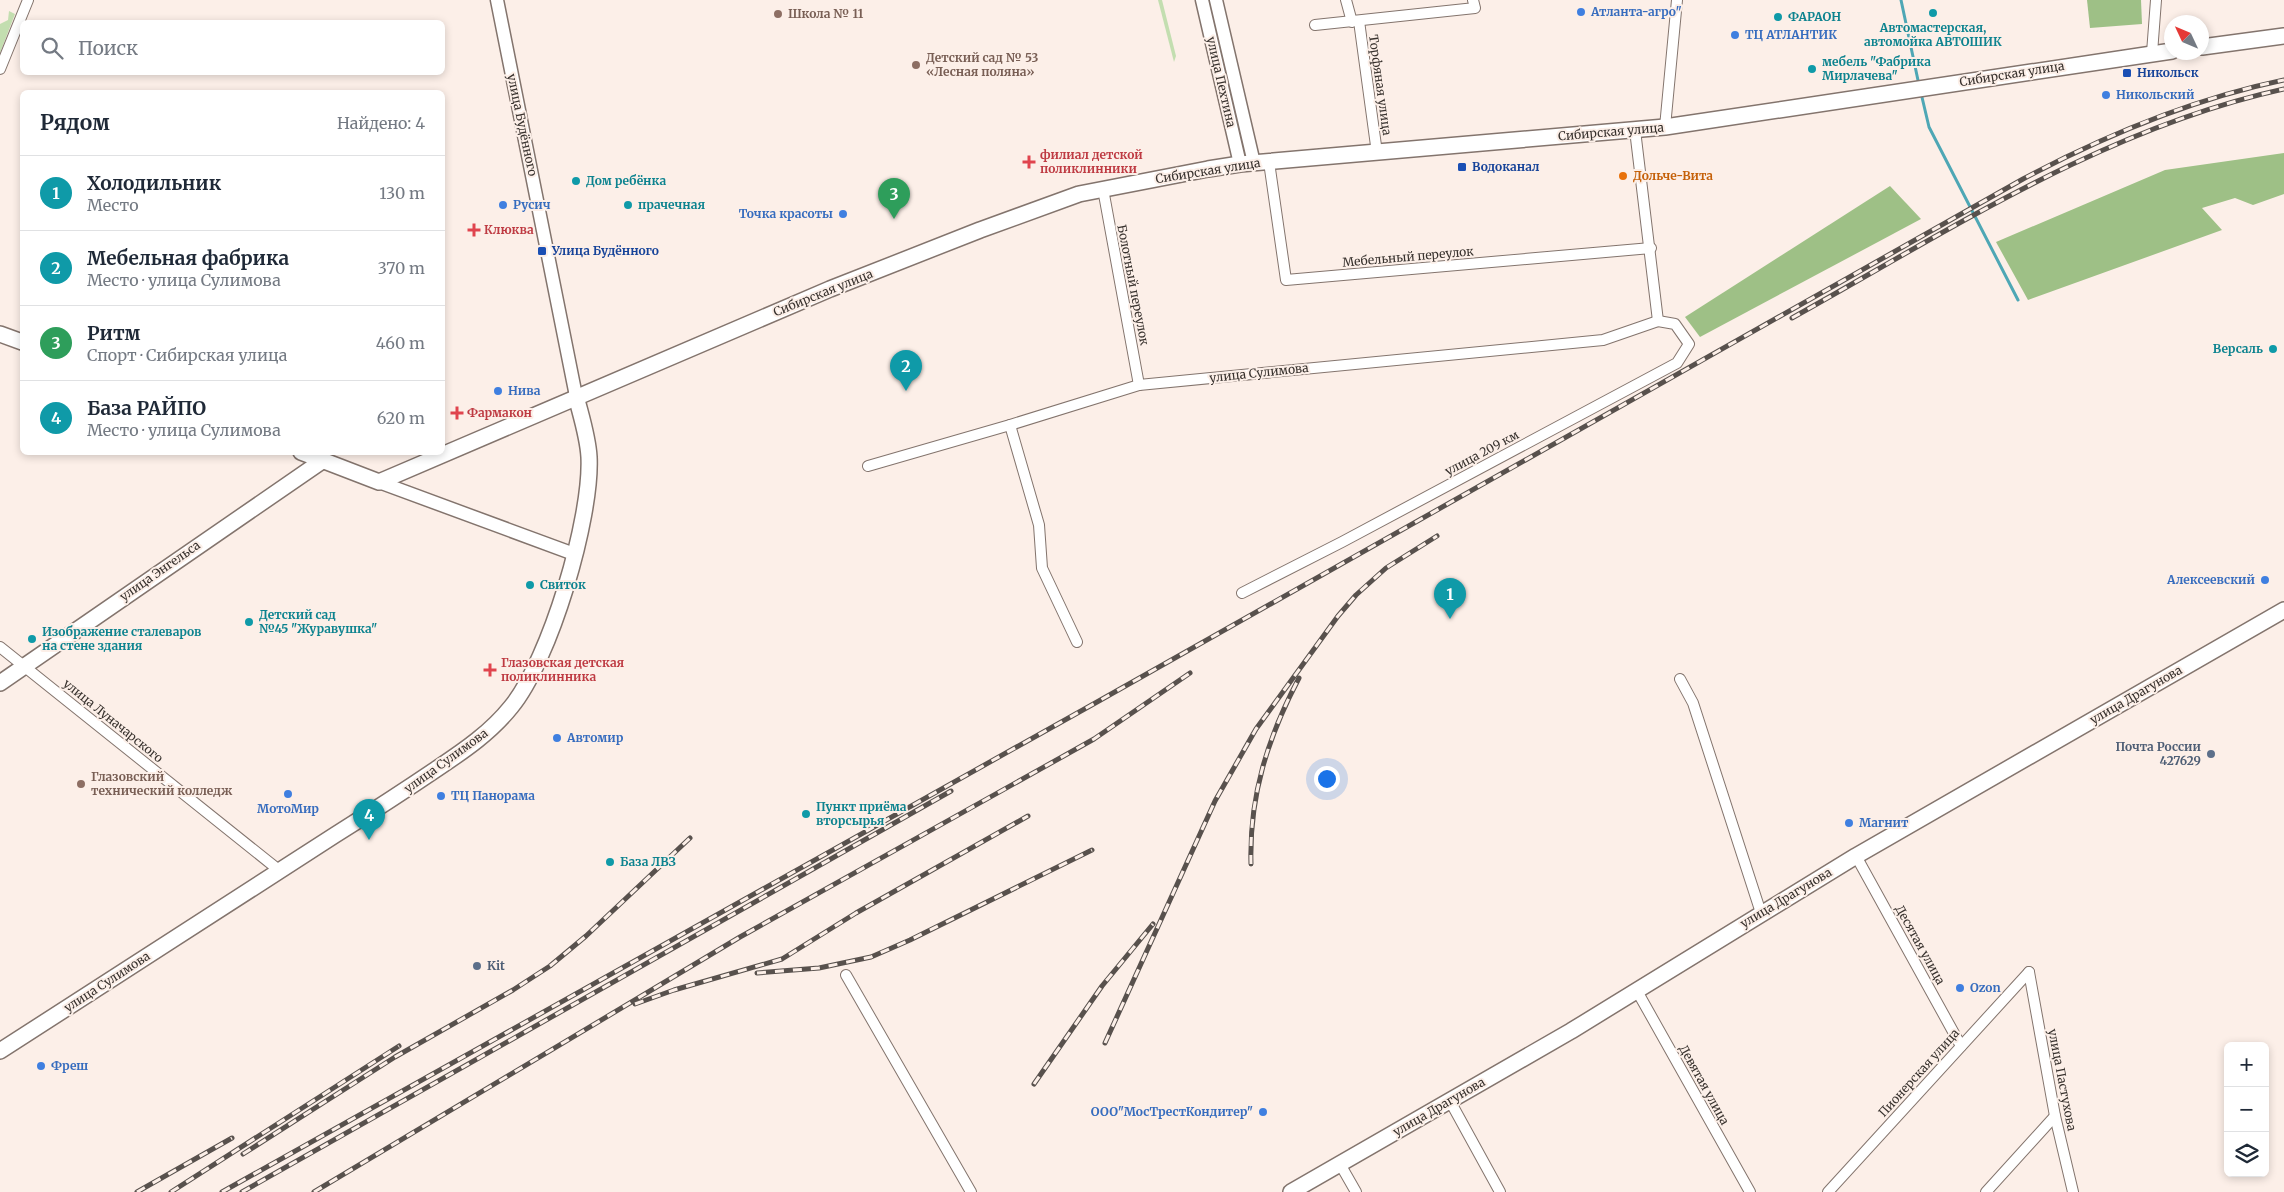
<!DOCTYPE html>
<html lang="ru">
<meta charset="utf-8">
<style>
:root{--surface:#fff;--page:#f2f2f3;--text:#1f2937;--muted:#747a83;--line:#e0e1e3;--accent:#b45309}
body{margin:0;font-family:Merriweather,serif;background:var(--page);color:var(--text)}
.controls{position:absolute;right:15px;bottom:15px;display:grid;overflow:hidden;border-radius:8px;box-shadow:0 2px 8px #0003}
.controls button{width:45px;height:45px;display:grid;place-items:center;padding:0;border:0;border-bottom:1px solid var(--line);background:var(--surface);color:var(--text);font:25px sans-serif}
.compass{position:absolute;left:2164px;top:15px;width:45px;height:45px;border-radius:50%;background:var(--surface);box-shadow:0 2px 8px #0003;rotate:314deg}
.you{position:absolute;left:1326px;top:778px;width:18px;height:18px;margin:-12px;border:4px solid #fff;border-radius:50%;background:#1a73e8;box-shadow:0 0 0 8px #1a73e833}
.badge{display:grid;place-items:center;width:32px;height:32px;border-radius:50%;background:var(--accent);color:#fff;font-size:16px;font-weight:700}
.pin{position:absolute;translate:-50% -41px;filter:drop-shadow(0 1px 2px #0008)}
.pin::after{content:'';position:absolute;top:26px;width:18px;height:15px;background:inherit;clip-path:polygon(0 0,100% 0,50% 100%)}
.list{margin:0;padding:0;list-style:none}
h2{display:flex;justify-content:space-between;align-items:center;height:65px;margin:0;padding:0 20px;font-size:21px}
h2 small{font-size:16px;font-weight:400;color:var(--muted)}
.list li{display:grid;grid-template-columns:32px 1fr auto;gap:15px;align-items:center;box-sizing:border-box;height:75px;padding:0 20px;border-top:1px solid var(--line)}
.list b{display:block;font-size:19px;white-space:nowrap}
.list p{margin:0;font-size:16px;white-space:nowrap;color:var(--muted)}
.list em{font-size:16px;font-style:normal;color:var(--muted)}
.icon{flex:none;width:28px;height:28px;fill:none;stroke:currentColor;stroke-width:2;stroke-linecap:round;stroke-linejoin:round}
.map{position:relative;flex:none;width:2284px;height:1192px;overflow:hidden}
.search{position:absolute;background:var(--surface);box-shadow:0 2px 8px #0003;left:20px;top:20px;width:425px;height:55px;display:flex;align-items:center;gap:12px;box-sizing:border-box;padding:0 18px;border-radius:8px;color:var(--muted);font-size:19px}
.panel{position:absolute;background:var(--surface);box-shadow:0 2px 8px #0003;left:20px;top:90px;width:425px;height:365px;border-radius:8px}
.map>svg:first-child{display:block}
.green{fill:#c3deb0}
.forest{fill:#9ec086}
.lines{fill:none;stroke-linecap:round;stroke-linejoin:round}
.stream{stroke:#4ea7b5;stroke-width:3}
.minor-casing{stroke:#83746d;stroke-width:12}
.tertiary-casing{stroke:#83746d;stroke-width:15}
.secondary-casing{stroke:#83746d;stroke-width:18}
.minor{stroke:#fff;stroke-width:10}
.tertiary{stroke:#fff;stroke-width:12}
.secondary{stroke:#fff;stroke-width:15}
.rail-casing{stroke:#58514d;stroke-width:5}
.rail{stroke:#fcefe8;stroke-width:3;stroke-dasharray:9;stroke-linecap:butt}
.shop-dot{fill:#3f7fe0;stroke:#fcefe8;stroke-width:2}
.culture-dot{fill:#0f9aa8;stroke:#fcefe8;stroke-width:2}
.education-dot{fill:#8d6e63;stroke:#fcefe8;stroke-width:2}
.transit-dot{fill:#1a4fb4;stroke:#fcefe8;stroke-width:2}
.health-dot{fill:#e0444e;stroke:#fcefe8;stroke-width:2}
.food-dot{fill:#e8710a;stroke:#fcefe8;stroke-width:2}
.service-dot{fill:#5c6f8a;stroke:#fcefe8;stroke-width:2}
.labels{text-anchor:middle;stroke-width:4;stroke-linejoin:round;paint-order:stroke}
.shop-label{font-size:12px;font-weight:bold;fill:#366cbe;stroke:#fcefe8;text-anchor:start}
.education-label{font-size:12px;font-weight:bold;fill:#785e54;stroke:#fcefe8;text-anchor:start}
.culture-label{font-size:12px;font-weight:bold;fill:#0d838f;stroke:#fcefe8;text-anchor:start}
.transit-label{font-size:12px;font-weight:bold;fill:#164399;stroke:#fcefe8;text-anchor:start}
.street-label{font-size:12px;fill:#38322e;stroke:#fcefe8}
.health-label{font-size:12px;font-weight:bold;fill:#be3a42;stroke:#fcefe8;text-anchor:start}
.food-label{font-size:12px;font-weight:bold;fill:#c56008;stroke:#fcefe8;text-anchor:start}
.service-label{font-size:12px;font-weight:bold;fill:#4e5e75;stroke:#fcefe8;text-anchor:end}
</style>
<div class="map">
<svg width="2284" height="1192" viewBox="0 0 2284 1192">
<rect width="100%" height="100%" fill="#fcefe8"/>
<!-- green -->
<g class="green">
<path d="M1158,0h4l14,56 -2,6z"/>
<path d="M9,11l6,3 -15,39v-29l8,-4z"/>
</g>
<!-- forest -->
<g class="forest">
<path d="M2087,0h54l1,24 -52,4z"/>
<path d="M2284,153v41l-31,11 -18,-7 -33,10 20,22 -194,70 -32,-58 169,-72z"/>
<path d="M1890,186l31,33 -221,118 -15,-20z"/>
</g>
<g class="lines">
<!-- stream -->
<g class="stream">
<path d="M1901,0l18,85"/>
<path d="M1921,93l8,34 89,173"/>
</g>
<!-- minor casing -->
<g class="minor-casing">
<g id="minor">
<path d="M1346,0l6,22"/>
<path d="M1359,21l18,132"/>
<path d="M1315,25l160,-17 -2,-8"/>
<path d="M2152,53l4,-53"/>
<path d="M0,69l28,-69"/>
<path d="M1665,127l12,-127"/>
<path d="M1635,130l23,191"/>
<path d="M1269,162l17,118 365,-32"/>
<path d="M1103,189l36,196"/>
<path d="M1010,425l29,100 3,43 35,74"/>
<path d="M868,466l142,-41 129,-40 464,-45 55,-19"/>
<path d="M1242,593l100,-51 335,-179 12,-19 -14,-20 -17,-3"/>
<path d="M0,647l280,224"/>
<path d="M1680,679l13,24 68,210"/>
<path d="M1856,856l105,190"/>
<path d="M2029,972l26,144 18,76"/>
<path d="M846,975l125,217"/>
<path d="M1637,991l113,201"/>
<path d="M1450,1101l50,91"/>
<path d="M1340,1164l16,28"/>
<path d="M1828,1192l201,-220"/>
<path d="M1986,1192l69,-76"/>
</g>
</g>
<!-- tertiary casing -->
<g class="tertiary-casing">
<g id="tertiary">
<path d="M497,0l79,396"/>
<path d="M1202,0l38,164"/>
<path d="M1216,0l38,163"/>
<path d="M379,482l195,72"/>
</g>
</g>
<!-- secondary casing -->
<g class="secondary-casing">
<g id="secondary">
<path d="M2202,47l82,-11"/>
<path d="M0,334l22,8"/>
<path d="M301,452l78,30 451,-193 150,-59 99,-36 129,-25 32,-5 425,-37 507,-76"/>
<path d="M0,683l322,-222"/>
<path d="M0,1051c112,-72 223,-144 335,-216 35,-22 69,-44 103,-67 27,-18 53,-36 73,-61 39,-47 81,-189 78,-250 -1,-20 -8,-41 -13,-61"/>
<path d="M1291,1192l280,-161 285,-175 428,-246"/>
</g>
</g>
<!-- minor -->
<use href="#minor" class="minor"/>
<!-- tertiary -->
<use href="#tertiary" class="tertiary"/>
<!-- secondary -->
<use href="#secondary" class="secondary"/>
<!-- rail casing -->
<g class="rail-casing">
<g id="rail">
<path d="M1792,318c158,-88 313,-190 492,-229"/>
<path d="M1251,864c-2,-68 17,-127 48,-186"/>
<path d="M757,973l62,-5 52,-11 39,-17 182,-90"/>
<path d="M635,1004l39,-14 108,-31 74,-46 172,-97"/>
<path d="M1105,1043l110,-242 41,-72 82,-113 18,-21 30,-27 51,-32"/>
<path d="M1034,1084l68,-98 51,-62"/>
<path d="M243,1154l152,-97 118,-67 37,-24 36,-30 104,-98"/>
<path d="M137,1192l95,-54"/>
<path d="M171,1192l228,-146"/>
<path d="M222,1192l875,-490 926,-523c83,-44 169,-80 261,-99"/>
<path d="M242,1192l709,-401"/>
<path d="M314,1192l426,-255 354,-198 96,-66"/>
</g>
</g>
<!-- rail -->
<use href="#rail" class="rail"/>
</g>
<!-- markers -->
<g class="shop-dot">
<circle cx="1581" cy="12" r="5"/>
<circle cx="1735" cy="35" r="5"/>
<circle cx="2106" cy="95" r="5"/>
<circle cx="503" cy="205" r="5"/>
<circle cx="843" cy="214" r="5"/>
<circle cx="498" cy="391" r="5"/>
<circle cx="2265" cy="580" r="5"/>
<circle cx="557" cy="738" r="5"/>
<circle cx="288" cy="794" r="5"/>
<circle cx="441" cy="796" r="5"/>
<circle cx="1849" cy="823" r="5"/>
<circle cx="1960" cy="988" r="5"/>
<circle cx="41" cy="1066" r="5"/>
<circle cx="1263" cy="1112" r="5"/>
</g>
<g class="culture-dot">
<circle cx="1933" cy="13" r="5"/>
<circle cx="1778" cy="17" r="5"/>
<circle cx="1812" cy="69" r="5"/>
<circle cx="576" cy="181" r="5"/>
<circle cx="628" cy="205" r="5"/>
<circle cx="2273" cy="349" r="5"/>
<circle cx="530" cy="585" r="5"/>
<circle cx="249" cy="622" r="5"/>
<circle cx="32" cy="639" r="5"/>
<circle cx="806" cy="814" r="5"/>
<circle cx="610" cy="862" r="5"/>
</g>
<g class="education-dot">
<circle cx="778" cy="14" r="5"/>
<circle cx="916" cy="65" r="5"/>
<circle cx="81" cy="784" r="5"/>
</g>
<g class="transit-dot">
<rect x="2122" y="68" width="10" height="10" rx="2.5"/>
<rect x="1457" y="162" width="10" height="10" rx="2.5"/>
<rect x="537" y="246" width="10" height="10" rx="2.5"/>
</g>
<g class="health-dot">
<path d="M1026.5 154.5h5v5h5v5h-5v5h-5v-5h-5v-5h5z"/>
<path d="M471.5 222.5h5v5h5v5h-5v5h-5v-5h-5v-5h5z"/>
<path d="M454.5 405.5h5v5h5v5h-5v5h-5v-5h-5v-5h5z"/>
<path d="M487.5 662.5h5v5h5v5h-5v5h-5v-5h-5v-5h5z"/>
</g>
<circle class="food-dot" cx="1623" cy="176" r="5"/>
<g class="service-dot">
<circle cx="2211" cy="754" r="5"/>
<circle cx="477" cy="966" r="5"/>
</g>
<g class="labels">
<!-- shop labels -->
<g class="shop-label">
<text x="1591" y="16">Атланта-агро"</text>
<text x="1745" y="39">ТЦ АТЛАНТИК</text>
<text x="2116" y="99">Никольский</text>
<text x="513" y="209">Русич</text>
<text x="833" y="218" text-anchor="end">Точка красоты</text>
<text x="508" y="395">Нива</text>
<text x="2255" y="584" text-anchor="end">Алексеевский</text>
<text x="567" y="742">Автомир</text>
<text x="451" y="800">ТЦ Панорама</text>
<text x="288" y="813" text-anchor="middle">МотоМир</text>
<text x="1859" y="827">Магнит</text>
<text x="1970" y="992">Ozon</text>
<text x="51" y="1070">Фреш</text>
<text x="1253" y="1116" text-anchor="end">ООО"МосТрестКондитер"</text>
</g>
<!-- education labels -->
<g class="education-label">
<text x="788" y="18">Школа № 11</text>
<text x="926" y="62">Детский сад № 53<tspan x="926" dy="14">«Лесная поляна»</tspan></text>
<text x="91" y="781">Глазовский<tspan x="91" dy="14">технический колледж</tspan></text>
</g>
<!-- culture labels -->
<g class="culture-label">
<text x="1788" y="21">ФАРАОН</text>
<text x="1933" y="32" text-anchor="middle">Автомастерская,<tspan x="1933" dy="14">автомойка АВТОШИК</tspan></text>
<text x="1822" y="66">мебель "Фабрика<tspan x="1822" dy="14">Мирлачева"</tspan></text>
<text x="586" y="185">Дом ребёнка</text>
<text x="638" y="209">прачечная</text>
<text x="2263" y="353" text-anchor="end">Версаль</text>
<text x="540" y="589">Свиток</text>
<text x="259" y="619">Детский сад<tspan x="259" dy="14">№45 "Журавушка"</tspan></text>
<text x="42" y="636">Изображение сталеваров<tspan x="42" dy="14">на стене здания</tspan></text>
<text x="816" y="811">Пункт приёма<tspan x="816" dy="14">вторсырья</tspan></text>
<text x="620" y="866">База ЛВЗ</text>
</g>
<!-- transit labels -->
<g class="transit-label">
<text x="2137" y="77">Никольск</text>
<text x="1472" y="171">Водоканал</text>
<text x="552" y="255">Улица Будённого</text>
</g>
<!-- street labels -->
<g class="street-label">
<text transform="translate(2012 74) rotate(-9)" y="4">Сибирская улица</text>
<text transform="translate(1221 82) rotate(77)" y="4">улица Пехтина</text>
<text transform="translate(1380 85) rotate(82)" y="4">Торфяная улица</text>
<text transform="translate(522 125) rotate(78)" y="4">улица Будённого</text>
<text transform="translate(1611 132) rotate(-5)" y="4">Сибирская улица</text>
<text transform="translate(1208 171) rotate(-9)" y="4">Сибирская улица</text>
<text transform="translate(1408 257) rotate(-5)" y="4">Мебельный переулок</text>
<text transform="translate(1133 285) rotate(79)" y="4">Болотный переулок</text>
<text transform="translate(823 293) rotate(-22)" y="4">Сибирская улица</text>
<text transform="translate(1259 373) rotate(-6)" y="4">улица Сулимова</text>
<text transform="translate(1482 453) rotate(-28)" y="4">улица 209 км</text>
<text transform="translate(160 571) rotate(-35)" y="4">улица Энгельса</text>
<text transform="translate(2136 695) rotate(-30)" y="4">улица Драгунова</text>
<text transform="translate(113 721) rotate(39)" y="4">улица Луначарского</text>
<text transform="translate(446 761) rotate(-36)" y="4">улица Сулимова</text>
<text transform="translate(1786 898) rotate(-31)" y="4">улица Драгунова</text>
<text transform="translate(1920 945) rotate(61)" y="4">Десятая улица</text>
<text transform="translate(107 982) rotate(-33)" y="4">улица Сулимова</text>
<text transform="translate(1919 1073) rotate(-48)" y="4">Пионерская улица</text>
<text transform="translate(2062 1080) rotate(79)" y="4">улица Пастухова</text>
<text transform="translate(1704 1085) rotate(61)" y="4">Девятая улица</text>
<text transform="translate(1439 1107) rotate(-30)" y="4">улица Драгунова</text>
</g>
<!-- health labels -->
<g class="health-label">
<text x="1040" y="159">филиал детской<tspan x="1040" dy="14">поликлинники</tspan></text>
<text x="484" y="234">Клюква</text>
<text x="467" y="417">Фармакон</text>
<text x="501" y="667">Глазовская детская<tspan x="501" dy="14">поликлинника</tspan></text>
</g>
<!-- food labels -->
<g class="food-label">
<text x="1633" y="180">Дольче-Вита</text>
</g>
<!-- service labels -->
<g class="service-label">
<text x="2201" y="751">Почта России<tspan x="2201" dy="14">427629</tspan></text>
<text x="487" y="970" text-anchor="start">Kit</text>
</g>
</g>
</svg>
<div class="controls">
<button>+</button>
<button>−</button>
<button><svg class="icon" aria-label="layers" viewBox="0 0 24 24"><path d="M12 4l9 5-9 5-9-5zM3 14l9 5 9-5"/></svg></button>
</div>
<svg class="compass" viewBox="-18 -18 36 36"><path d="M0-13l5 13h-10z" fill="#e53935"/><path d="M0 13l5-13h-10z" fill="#747a83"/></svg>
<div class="you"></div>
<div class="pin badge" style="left:1450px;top:619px;background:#0f9aa8">1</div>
<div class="pin badge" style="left:906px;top:391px;background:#0f9aa8">2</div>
<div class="pin badge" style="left:894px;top:219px;background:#2e9e5b">3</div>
<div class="pin badge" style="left:369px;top:840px;background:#0f9aa8">4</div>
<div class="search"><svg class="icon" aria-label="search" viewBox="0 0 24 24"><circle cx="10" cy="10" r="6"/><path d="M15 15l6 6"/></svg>Поиск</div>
<section class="panel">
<h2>Рядом<small>Найдено: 4</small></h2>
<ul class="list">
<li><span class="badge" style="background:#0f9aa8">1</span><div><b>Холодильник</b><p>Место</p></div><em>130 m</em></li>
<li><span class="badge" style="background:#0f9aa8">2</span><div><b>Мебельная фабрика</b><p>Место · улица Сулимова</p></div><em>370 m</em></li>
<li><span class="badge" style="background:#2e9e5b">3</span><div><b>Ритм</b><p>Спорт · Сибирская улица</p></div><em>460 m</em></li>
<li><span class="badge" style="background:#0f9aa8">4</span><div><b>База РАЙПО</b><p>Место · улица Сулимова</p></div><em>620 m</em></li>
</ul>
</section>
</div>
